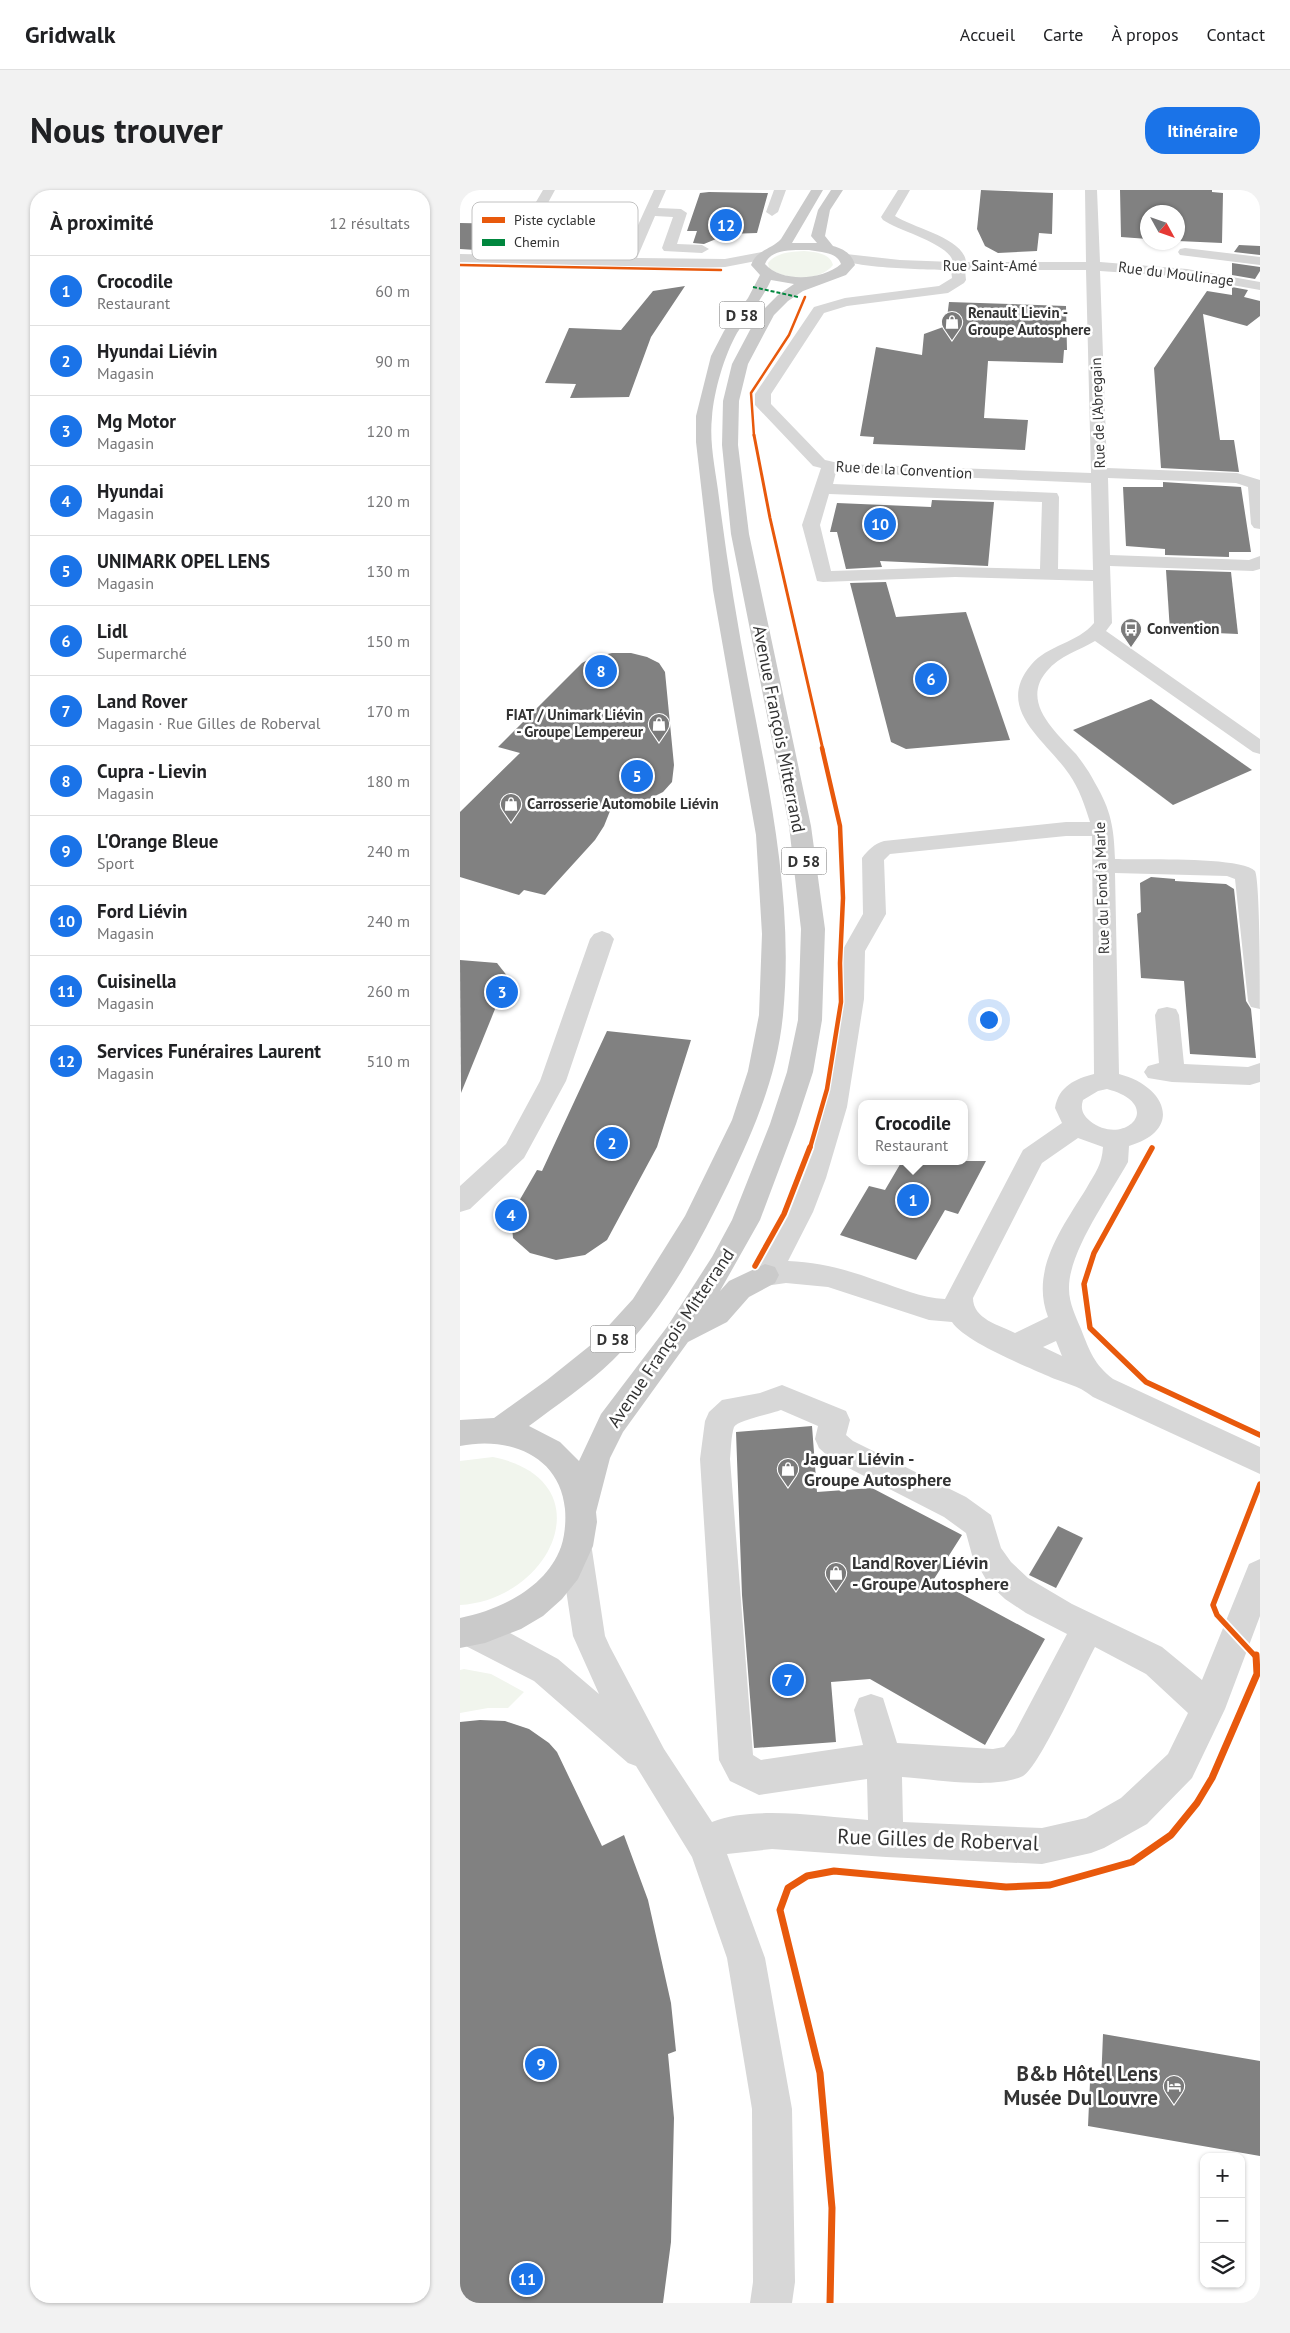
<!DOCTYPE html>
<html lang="fr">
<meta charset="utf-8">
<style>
:root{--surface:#fff;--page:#f2f2f2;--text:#202124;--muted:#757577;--line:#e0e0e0;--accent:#1a73e8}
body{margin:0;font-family:"PT Sans",sans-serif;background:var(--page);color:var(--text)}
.controls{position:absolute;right:15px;bottom:15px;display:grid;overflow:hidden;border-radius:10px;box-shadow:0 1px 4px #0004}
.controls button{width:45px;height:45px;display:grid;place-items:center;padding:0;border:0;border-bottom:1px solid var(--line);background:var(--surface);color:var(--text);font:25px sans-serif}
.compass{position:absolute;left:680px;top:15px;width:45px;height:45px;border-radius:50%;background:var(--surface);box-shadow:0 1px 4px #0004;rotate:130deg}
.you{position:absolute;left:528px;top:829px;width:18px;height:18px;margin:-12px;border:4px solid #fff;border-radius:50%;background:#1a73e8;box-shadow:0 0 0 8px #1a73e833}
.badge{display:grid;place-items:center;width:32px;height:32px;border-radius:50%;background:var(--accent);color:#fff;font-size:16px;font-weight:700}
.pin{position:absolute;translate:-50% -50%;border:2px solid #fff;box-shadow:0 1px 5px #0006}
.popup{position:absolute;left:398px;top:910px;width:110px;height:65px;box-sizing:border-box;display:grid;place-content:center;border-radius:10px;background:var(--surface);filter:drop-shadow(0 1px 4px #0005);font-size:16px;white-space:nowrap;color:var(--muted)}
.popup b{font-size:19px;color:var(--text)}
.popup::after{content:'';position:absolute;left:50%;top:100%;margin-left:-10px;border:10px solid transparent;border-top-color:var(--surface)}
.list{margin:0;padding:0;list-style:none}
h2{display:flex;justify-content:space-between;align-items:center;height:65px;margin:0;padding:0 20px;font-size:21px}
h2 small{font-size:16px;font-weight:400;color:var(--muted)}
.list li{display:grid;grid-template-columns:32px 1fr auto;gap:15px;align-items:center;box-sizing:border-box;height:70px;padding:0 20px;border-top:1px solid var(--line)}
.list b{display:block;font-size:19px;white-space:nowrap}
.list p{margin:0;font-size:16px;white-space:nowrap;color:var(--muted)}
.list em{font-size:16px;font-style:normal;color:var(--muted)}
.icon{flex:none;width:28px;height:28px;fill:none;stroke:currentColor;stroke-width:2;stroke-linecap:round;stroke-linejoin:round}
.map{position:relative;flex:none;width:800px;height:2113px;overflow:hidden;border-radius:20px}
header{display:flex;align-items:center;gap:30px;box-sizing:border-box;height:70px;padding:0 25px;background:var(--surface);border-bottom:1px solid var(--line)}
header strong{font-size:24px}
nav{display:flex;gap:28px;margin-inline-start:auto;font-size:18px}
.intro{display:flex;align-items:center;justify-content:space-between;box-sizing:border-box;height:120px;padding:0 30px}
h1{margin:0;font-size:35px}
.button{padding:12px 22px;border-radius:20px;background:var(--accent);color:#fff;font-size:18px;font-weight:700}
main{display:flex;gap:30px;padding:0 30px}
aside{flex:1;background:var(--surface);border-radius:20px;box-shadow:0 1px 4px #0004}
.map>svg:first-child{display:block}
.green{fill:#f1f5ed}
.building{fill:#818181}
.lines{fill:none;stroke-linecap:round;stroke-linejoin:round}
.minor{fill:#d7d7d7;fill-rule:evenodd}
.major{fill:#cacaca;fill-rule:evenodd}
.quiet{stroke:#00873e;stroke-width:2;stroke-dasharray:4 2;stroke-linecap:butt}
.cycleway-far4-casing{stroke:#fff;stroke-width:4.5}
.cycleway-far3-casing{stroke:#fff;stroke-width:5}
.cycleway-far2-casing{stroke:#fff;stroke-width:7}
.cycleway-far1-casing{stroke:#fff;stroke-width:9}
.cycleway-casing{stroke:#fff;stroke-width:10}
.cycleway-far4{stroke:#e8590c;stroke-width:2.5}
.cycleway-far3{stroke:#e8590c;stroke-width:3}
.cycleway-far2{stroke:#e8590c;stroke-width:4.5}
.cycleway-far1{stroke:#e8590c;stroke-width:5.5}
.cycleway{stroke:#e8590c;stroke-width:7}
.labels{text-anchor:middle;stroke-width:5;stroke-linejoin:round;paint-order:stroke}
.far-street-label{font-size:15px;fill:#333;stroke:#fff}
.far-poi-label{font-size:15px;font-weight:bold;fill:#333;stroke:#fff;text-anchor:start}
.shield{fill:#fff;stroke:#707070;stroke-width:1}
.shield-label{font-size:16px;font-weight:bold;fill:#333}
.street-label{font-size:18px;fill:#333;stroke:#fff}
.poi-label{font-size:18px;font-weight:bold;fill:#333;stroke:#fff;text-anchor:start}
.near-street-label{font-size:21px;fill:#333;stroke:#fff}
.near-poi-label{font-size:21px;font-weight:bold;fill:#333;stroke:#fff;text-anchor:end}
.key{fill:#fff;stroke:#c2c2c2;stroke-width:1}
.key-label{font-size:14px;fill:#333}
</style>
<header>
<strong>Gridwalk</strong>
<nav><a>Accueil</a><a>Carte</a><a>À propos</a><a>Contact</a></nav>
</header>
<div class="intro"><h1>Nous trouver</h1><a class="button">Itinéraire</a></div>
<main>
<aside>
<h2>À proximité<small>12 résultats</small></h2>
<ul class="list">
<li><span class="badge">1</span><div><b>Crocodile</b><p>Restaurant</p></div><em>60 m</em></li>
<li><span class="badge">2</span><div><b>Hyundai Liévin</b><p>Magasin</p></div><em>90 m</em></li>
<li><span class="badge">3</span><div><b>Mg Motor</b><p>Magasin</p></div><em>120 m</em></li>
<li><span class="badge">4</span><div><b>Hyundai</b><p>Magasin</p></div><em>120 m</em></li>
<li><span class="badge">5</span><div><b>UNIMARK OPEL LENS</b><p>Magasin</p></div><em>130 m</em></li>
<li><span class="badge">6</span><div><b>Lidl</b><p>Supermarché</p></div><em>150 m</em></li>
<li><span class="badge">7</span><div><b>Land Rover</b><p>Magasin · Rue Gilles de Roberval</p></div><em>170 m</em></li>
<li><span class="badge">8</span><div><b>Cupra - Lievin</b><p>Magasin</p></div><em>180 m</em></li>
<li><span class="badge">9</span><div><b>L'Orange Bleue</b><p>Sport</p></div><em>240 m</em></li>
<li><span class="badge">10</span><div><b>Ford Liévin</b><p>Magasin</p></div><em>240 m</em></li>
<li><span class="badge">11</span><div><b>Cuisinella</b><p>Magasin</p></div><em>260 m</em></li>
<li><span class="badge">12</span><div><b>Services Funéraires Laurent</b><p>Magasin</p></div><em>510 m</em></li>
</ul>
</aside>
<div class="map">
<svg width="800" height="2113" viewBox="0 0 800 2113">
<rect width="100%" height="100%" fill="#fff"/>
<!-- green -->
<g class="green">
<path d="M344,61c11,1 26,2 29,14 -13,17 -48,15 -64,3l-1,-5c9,-11 23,-11 36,-12z"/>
<path d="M33,1267c112,23 61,142 -33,148v-144z"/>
<path d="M4,1479l27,5 33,18 -16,16h-20l-28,5v-43z"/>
</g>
<!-- building -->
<g class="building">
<path d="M521,0l72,3 -1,41 -13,-1 -2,18 -39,2 -13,-7 -8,-17z"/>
<path d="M660,0h92v2l11,1 -1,50 -44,-2v-29h-30v27l-27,-2z"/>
<path d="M249,2l59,1 -11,40 -29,1 -24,10 -11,-1 4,-12h-10l13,-38z"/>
<path d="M0,33l51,1 -14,26h-21l-16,-1z"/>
<path d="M779,55l21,1v9l-26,-3z"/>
<path d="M772,73l28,4v4l-5,8 -23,-4z"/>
<path d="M225,96l-34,51 -22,60 -59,1 6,-14 -31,-1 24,-55 52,2 32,-39z"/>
<path d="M772,97l16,3 -4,7 16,4v15l-13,10 -44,-12 17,126h14l5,32 -78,-4 -7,-100 53,-77 25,4z"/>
<path d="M489,112l117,4 1,44h-3l-1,13 -75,-2 -4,57 44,2 -3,30 -152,-6 1,-7 -14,-1 16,-89 46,8 2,-21 22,-8z"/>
<path d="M703,292l78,5 10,65h-22v5l-64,-2v-6l-39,-3 -3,-59h40z"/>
<path d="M472,310l62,2 -6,64 -108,-5 2,6 -36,2 -9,-37h-7l7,-29 94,4z"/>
<path d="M706,380l65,2 7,62 -68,-3z"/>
<path d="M426,392l10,35 70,-5 44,128 -104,9 -15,-7 -41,-159z"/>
<path d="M152,463h19l16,4 12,6 6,9 9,93 -2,17 -9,10 -16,8 -35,6 -8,20 -9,14 -50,55 -21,-5 -5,5 -59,-18v-65l60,-59 -22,-6 84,-84 11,-6z"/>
<path d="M691,509l101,71 -79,35 -100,-75z"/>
<path d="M691,687l24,2v2l51,3 8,5 12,112 5,8 5,49 -66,-4 -6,-73 -43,-3 -4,-64 4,-2 -1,-29z"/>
<path d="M0,770l37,3 11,14 -47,116z"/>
<path d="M147,841l84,9 -34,107 -50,93 -22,15 -29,5 -26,-7 -17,-15 -2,-23 26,-45 5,1z"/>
<path d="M442,971h84l-28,53 -13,-4 -29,50 -76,-25 29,-49 16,4z"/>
<path d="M352,1236l5,66 55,-4 90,47 -28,44 111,60 -60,106 -115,-66 -39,3 5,60 -82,6 -12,-153 -6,-163z"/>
<path d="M598,1336l25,12 -27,50 -27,-13z"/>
<path d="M20,1530l25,1 24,8 20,14 8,9 45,94 22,-11 24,65 23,103 5,48 -8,3 6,64 -3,124 -8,61h-203v-581z"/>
<path d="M643,1844l157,27v95l-172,-30 2,-44 11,2z"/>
</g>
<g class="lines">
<!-- minor -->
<g class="minor">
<path d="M83,0h12l-25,46 -8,19 101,3 31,-68h12l-8,18 23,1 6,4 -10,31 25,1 7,4 -7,4 -38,-2 -2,-3 11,-31 -18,-1 -18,42 88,1 37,-7 7,4 -2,3 -42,8 -26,1 -239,-6v-8l49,1 7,-19z"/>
<path d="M314,0h12l-8,22 -6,4 -6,-4z"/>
<path d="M438,0h12l-15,26c18,12 69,22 71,46h120l-1,-72h12l3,72 87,7 73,13v8l-73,-13 -87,-6 7,197 130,5 23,7v49l-6,-1 -3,-4 -3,-37 -12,-4 -128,-5 2,77 139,5 11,-4v13l-7,2 -143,-5 2,57 -6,8 154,108v15l-7,-2 -158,-111c-15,9 -36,15 -48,30 -27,31 9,61 29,83 7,9 14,19 19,29 16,27 19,45 20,76 24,1 126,-3 140,12 5,10 5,118 5,138l-9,-2 -3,-6 -13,-122 -8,-3 -112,-3 4,201c47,12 65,56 10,72l-1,16c-18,33 -60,90 -59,127 0,14 7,28 12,40 9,23 13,35 32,50l147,68v27l-167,-77c-16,-13 -28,-13 -45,-21 -23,-10 -84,-35 -96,-54l-23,-2 -101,-33 -42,-4 -21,3 -10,-3 -4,-8 35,-63 14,-34 21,-71 19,-108 2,-48 21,-37 -1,-56c6,-8 12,-14 22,-17l182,-19h24c-5,-16 -11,-34 -21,-48 -23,-34 -75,-65 -38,-109 16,-20 47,-22 63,-42l-1,-42 -138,-4 -132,5 -6,-1 -15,-56 19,-57 -8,-2 -58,-61v-11l59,-87 31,-9 94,-12 13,-8 -1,-8c-17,0 -103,-2 -112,-12l7,-4 54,6 53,2c-3,-18 -54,-31 -70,-42l-2,-3zM505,80h121l5,203 -248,-9 -18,-4 -54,-56v-10l53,-81 23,-7 101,-13 16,-10 2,-3zM376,282l255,11 2,87 -35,-1 1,-72 -2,-4 -224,-9zM369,304l213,8 -2,67 -85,-2 -124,4 -11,-46zM606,646h26l2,238c-19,5 -35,12 -39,34l7,15 -39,27 -78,149c-24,-1 -45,-11 -67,-18 -30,-11 -58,-19 -90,-20l25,-49 13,-34 21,-71 17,-108 1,-48 21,-37 -2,-54 6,-6zM647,899c60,16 17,59 -17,32 -7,-6 -10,-12 -7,-21l15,-9zM618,948l25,9c-1,18 -8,26 -17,42 -24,39 -56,81 -38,128l-33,16c-16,-8 -42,-14 -42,-35l69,-135zM596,1151l6,15 -19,-9z"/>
<path d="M725,58l75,9v8l-80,-10 -2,-3 2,-3z"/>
<path d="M142,741l8,3 4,5 -48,142 -42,77 -54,51 -10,3v-26l46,-42 34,-63 50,-142 4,-5z"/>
<path d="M707,817l9,2 3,6 5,49 64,3 12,-4v19l-10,3 -78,-3 -24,-4 -4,-6 4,-6 11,-3 -4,-48 3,-6z"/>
<path d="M322,1195l64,26 4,9 -4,15 7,6 113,56 25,18 10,33 10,14 17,16 44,26 90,43 40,33 47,-116 11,-5v57l-35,93 -33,69 -45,46 -43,24 -13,5 -49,11 -156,-7 -114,-8 -45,5 38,104 27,151 3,173 -3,21h-42l3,-21 -1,-173 -25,-151 -35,-101 -56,-91 -8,-3 -94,-82 -74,-38v-22l11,-4 39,16 48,26 41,35 -26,-58 -13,-86 5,-10 11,-4 11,4 5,10 13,86 5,11 54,102 48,73c41,-17 111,-5 156,-2l-1,-41 -108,16 -29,-14 -11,-21 -19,-301 5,-38 4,-9 13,-12 38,-7zM321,1220l37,16 -3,13 4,9 12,11 113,58 22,16 6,22 16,28 17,16 21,14 41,21 -53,100 -10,13 -11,2 -96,-6 -14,-45 -12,-4 -12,4 -5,12 9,35 -102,15 -8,-5 -23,-296c1,-9 1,-23 4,-32 3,-7 37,-13 47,-17zM635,1457l51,27 42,39 -20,41 -47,44 -35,20 -44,10 -139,-6 -1,-45c32,2 92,13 121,-1 16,-8 60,-107 72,-129z"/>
</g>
<!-- major -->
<path class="major" d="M351,0h12l-31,53h25l-6,-7 7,-26 13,-20h12l-13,20 -5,26 8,10c11,3 19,8 22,19l-9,10 -43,16 -15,10 -14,14 -26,49 -9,37 -1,44 11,89 62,292 14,103 -3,91 -9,52 -17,52 -36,96 -40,71 9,-10 36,-17 10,3 4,8 -4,8 -26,14 -22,25 -39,20 -65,90 -13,26 -14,54 1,10 -4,24 -15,33 -16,20 -19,17 -22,13 -36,14 -25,5v-30c40,-8 86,-30 101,-71 4,-12 5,-26 4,-38 -5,-54 -57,-73 -105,-63v-26l34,-2 53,-38 45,-36 41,-45 52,-83 47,-96 16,-49 11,-56 3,-81 -6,-99 -43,-245 -17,-148v-26l15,-60 13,-25 24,-33 12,-23 -9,-10c6,-16 20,-15 30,-26zM349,60c11,2 28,2 32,14 -18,16 -59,19 -76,0 6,-16 30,-14 44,-14zM311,90l23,4 -16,11 -14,14 -14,21 -18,34 -9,37 -1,44 9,89 58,292 12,103 -3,91 -11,52 -17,52 -38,96 -20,37 -45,70 -66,87 -22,47 -19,-19 -31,-16c28,-21 58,-41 84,-66 51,-50 85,-114 116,-178 26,-55 48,-106 54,-167 11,-111 -13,-222 -34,-330 -12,-62 -22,-124 -30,-187 -3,-26 -10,-54 -7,-81 2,-26 12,-61 25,-84 11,-18 25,-33 34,-53z"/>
<!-- quiet -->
<path class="quiet" d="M293,97l45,10"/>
<!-- cycleway-far4 casing -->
<g class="cycleway-far4-casing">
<g id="cycleway-far4">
<path d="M0,75l261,5"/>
<path d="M294,246l-3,-43 38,-58 16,-38"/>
</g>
</g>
<!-- cycleway-far3 casing -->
<g class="cycleway-far3-casing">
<path id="cycleway-far3" d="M294,245l16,83 53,232"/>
</g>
<!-- cycleway-far2 casing -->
<g class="cycleway-far2-casing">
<path id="cycleway-far2" d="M350,958l17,-59 14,-87 -1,-39 3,-65 -3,-72 -18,-78"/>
</g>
<!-- cycleway-far1 casing -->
<g class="cycleway-far1-casing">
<g id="cycleway-far1">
<path d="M692,958l-58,105 -10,31 6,44 56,54 114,53"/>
<path d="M295,1076l29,-52 26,-67"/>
<path d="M796,1467l-39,-42 -4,-10 47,-121"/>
</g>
</g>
<!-- cycleway casing -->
<g class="cycleway-casing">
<path id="cycleway" d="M370,2113l2,-95 -12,-135 -40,-163 8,-22 19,-12 27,-5 172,16 44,-2 82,-23 39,-27 26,-32 15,-25 45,-104 -1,-19"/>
</g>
<!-- cycleway-far4 -->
<use href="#cycleway-far4" class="cycleway-far4"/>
<!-- cycleway-far3 -->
<use href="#cycleway-far3" class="cycleway-far3"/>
<!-- cycleway-far2 -->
<use href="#cycleway-far2" class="cycleway-far2"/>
<!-- cycleway-far1 -->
<use href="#cycleway-far1" class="cycleway-far1"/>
<!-- cycleway -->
<use href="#cycleway" class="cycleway"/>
</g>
<!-- icons -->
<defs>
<g id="shop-pin" transform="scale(1.125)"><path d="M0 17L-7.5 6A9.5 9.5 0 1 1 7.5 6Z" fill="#7a7a7a" stroke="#fff"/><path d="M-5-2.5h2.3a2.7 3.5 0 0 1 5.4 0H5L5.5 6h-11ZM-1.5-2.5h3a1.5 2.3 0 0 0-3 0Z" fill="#fff"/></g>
<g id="bus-pin" transform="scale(1.125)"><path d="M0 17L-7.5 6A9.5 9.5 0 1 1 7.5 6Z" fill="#7a7a7a" stroke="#fff"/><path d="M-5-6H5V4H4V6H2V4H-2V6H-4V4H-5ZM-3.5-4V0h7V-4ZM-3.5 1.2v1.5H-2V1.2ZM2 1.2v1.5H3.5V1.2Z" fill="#fff"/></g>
<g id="hotel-pin" transform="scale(1.125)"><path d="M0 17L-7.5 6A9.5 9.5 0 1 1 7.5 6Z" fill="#7a7a7a" stroke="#fff"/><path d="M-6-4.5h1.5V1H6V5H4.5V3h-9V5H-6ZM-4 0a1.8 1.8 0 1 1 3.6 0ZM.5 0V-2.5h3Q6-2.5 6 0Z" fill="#fff"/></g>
</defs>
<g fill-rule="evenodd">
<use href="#shop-pin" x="492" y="132"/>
<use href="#bus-pin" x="671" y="439"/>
<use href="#shop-pin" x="199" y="534"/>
<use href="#shop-pin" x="51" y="614"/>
<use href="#shop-pin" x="328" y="1279"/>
<use href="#shop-pin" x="376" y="1383"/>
<use href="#hotel-pin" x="714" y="1896"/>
</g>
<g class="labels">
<!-- far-street labels -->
<g class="far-street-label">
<text x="530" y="81">Rue Saint-Amé</text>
<text transform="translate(716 84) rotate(7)" y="5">Rue du Moulinage</text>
<text transform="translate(638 223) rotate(-92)" y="5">Rue de l'Abregain</text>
<text transform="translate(444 280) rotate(3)" y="5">Rue de la Convention</text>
<text transform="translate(642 698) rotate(-92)" y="5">Rue du Fond à Marle</text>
</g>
<!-- far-poi labels -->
<g class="far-poi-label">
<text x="508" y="128">Renault Lievin -<tspan x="508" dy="17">Groupe Autosphere</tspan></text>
<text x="687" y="444">Convention</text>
<text x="183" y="530" text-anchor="end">FIAT / Unimark Liévin<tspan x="183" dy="17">- Groupe Lempereur</tspan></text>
<text x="67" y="619">Carrosserie Automobile Liévin</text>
</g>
<!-- shield labels -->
<g class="shield">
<rect x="259.5" y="111.5" width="45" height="27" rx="4"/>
<rect x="321.5" y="657.5" width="45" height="27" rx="4"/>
<rect x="130.5" y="1135.5" width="45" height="27" rx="4"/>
</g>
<g class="shield-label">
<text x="282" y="131">D 58</text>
<text x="344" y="677">D 58</text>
<text x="153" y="1155">D 58</text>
</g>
<!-- street labels -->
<g class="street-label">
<text transform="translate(319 539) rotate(79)" y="6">Avenue François Mitterrand</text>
<text transform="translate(211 1148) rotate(-56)" y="6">Avenue François Mitterrand</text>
</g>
<!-- poi labels -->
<g class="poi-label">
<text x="344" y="1275">Jaguar Liévin -<tspan x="344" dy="21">Groupe Autosphere</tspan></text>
<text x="392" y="1379">Land Rover Liévin<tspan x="392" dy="21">- Groupe Autosphere</tspan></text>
</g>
<!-- near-street labels -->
<g class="near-street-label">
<text transform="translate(478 1650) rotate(2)" y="7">Rue Gilles de Roberval</text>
</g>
<!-- near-poi labels -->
<g class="near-poi-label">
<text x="698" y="1891">B&amp;b Hôtel Lens<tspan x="698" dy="24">Musée Du Louvre</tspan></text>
</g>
</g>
<!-- legend -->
<rect x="12" y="12" width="166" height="58" rx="8" class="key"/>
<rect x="22" y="27" width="23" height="6" fill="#e8590c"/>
<rect x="22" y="49" width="23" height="7" fill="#00873e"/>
<g class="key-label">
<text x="54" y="35">Piste cyclable</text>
<text x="54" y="57">Chemin</text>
</g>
</svg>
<div class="controls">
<button>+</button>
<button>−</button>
<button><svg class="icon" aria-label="layers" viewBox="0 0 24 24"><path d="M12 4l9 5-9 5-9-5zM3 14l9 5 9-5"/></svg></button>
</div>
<svg class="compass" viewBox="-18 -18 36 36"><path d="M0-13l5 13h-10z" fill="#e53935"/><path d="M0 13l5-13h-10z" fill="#757577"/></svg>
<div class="you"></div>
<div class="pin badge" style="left:453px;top:1010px">1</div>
<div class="popup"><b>Crocodile</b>Restaurant</div>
<div class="pin badge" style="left:152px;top:953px">2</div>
<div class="pin badge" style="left:42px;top:802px">3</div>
<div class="pin badge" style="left:51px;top:1025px">4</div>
<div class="pin badge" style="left:177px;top:586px">5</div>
<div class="pin badge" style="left:471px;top:489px">6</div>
<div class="pin badge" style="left:328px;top:1490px">7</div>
<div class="pin badge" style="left:141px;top:481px">8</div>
<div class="pin badge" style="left:81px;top:1874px">9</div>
<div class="pin badge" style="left:420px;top:334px">10</div>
<div class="pin badge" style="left:67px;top:2089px">11</div>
<div class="pin badge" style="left:266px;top:35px">12</div>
</div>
</main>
